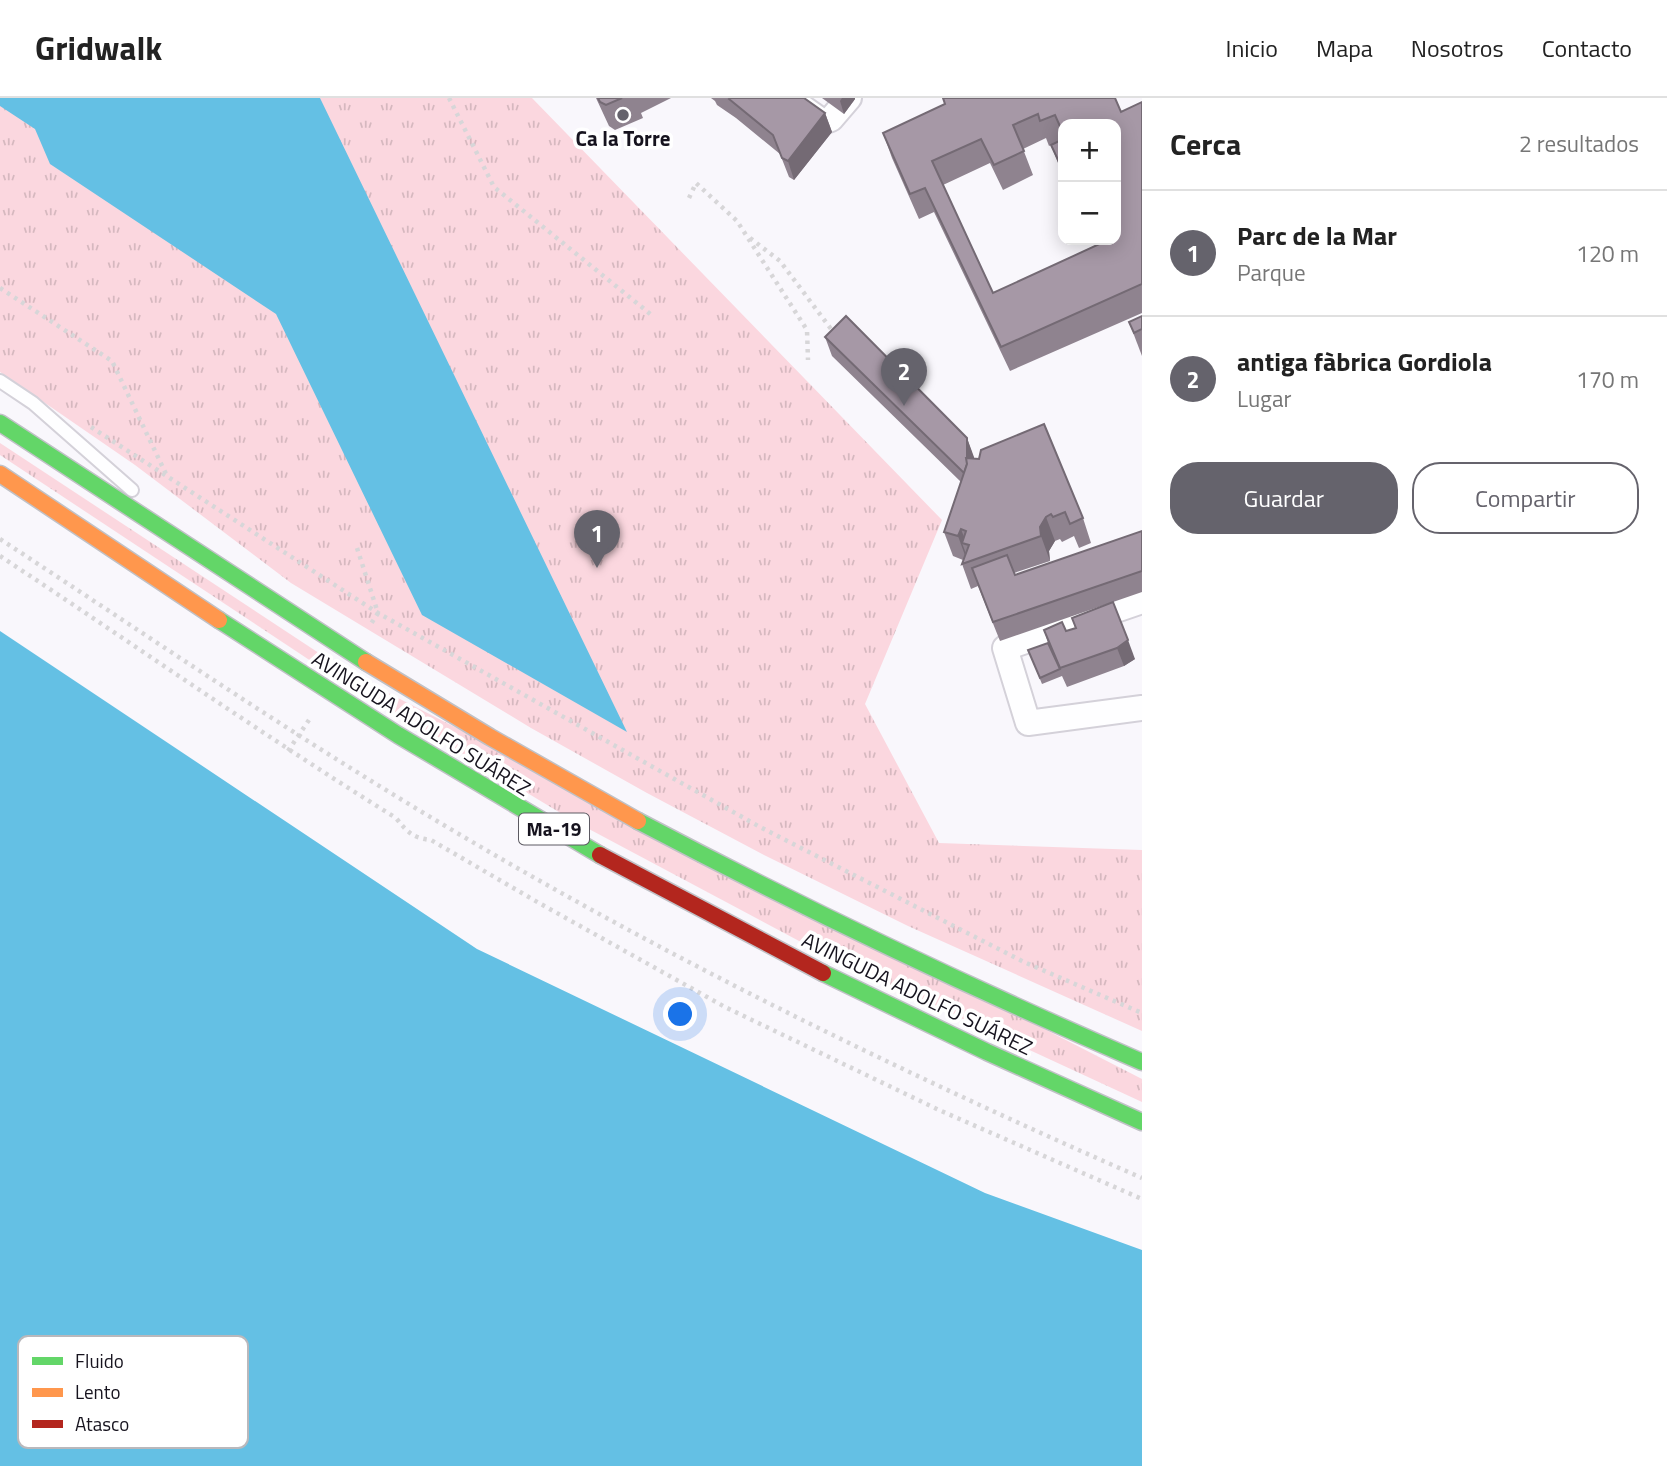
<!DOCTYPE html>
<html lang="es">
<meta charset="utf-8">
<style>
:root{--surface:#fff;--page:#f6f6f6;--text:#222;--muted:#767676;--line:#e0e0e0;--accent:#65636c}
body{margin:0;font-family:"Titillium Web",sans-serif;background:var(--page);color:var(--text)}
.controls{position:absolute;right:21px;top:21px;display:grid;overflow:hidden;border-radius:14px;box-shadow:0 4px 18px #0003}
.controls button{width:63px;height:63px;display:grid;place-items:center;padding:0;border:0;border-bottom:2px solid var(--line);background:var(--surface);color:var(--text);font:35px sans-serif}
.you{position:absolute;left:681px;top:917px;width:24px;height:24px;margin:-18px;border:5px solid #fff;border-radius:50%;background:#1a73e8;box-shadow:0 0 0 10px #1a73e833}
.badge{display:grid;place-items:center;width:46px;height:46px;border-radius:50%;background:var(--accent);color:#fff;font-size:23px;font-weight:700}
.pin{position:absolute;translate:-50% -58px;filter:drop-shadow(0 2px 4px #0008)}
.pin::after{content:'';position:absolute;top:37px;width:24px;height:21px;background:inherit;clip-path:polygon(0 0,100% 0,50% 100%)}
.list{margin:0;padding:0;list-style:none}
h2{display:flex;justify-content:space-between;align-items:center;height:91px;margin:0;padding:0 28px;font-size:30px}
h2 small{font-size:23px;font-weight:400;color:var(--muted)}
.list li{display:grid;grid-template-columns:46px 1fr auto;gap:21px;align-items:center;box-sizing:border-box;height:126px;padding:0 28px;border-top:2px solid var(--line)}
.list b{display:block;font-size:26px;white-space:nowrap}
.list p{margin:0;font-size:23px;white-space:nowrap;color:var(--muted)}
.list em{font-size:23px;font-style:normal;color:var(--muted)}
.actions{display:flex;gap:14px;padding:21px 28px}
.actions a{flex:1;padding:16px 0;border:2px solid var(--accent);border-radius:28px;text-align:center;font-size:24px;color:var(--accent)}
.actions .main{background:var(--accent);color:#fff}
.map{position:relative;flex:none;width:1142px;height:1368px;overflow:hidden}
header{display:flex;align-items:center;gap:42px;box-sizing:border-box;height:98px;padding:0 35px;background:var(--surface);border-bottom:2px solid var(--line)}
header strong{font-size:33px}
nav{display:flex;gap:38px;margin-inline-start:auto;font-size:24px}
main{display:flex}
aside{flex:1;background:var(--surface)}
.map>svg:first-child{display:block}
.grass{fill:url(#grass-tufts)}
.water{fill:#64c0e4}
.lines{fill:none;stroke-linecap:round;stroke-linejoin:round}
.lane-casing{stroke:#d4d1d9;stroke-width:16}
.street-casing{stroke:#d4d1d9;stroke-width:28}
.fast-casing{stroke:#c0c1c6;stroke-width:19}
.slow-casing{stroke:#c0c1c6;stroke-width:19}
.jam-casing{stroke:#c0c1c6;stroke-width:19}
.path{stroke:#d7d6d8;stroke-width:4.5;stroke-dasharray:3.5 5;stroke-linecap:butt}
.lane{stroke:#fefeff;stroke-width:12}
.street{stroke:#fefeff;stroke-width:24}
.fast{stroke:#63d668;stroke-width:16}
.slow{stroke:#ff974d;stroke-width:16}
.jam{stroke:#b3261e;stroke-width:16}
.wall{fill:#8f838f;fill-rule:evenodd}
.shaded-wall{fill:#746a74}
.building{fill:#a698a6;stroke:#746a74;stroke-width:2;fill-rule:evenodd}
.poi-dot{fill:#65636c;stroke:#fff;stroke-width:2.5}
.labels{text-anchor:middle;stroke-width:7;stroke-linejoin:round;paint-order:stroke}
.shield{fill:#fff;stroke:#5c5a62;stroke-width:2}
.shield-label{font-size:19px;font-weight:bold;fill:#16131e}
.poi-label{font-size:21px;font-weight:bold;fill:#16131e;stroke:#fff}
.street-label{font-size:21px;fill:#16131e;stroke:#fff}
.key{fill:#fff;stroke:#b9b8bc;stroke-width:2}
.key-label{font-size:19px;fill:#16131e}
</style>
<header>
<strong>Gridwalk</strong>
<nav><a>Inicio</a><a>Mapa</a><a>Nosotros</a><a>Contacto</a></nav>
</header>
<main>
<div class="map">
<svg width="1142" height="1368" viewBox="0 0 1142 1368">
<defs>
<pattern id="grass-tufts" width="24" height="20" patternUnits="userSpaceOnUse" patternTransform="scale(1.75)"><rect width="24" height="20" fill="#fbd7df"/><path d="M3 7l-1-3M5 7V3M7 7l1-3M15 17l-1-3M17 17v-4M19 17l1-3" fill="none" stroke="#d6b8bf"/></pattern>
</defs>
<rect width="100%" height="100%" fill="#f9f7fc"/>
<!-- grass -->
<g class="grass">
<path d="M0,0h532l410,422 -77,184 74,139 203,7v181l-234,-105 -144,-71 -117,-62 -116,-65 -240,-145 -156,-118 -135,-93z"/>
<path d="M0,345l331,218 -5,10 -326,-216z"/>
<path d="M355,578l787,403v23l-311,-144 -259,-138 -223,-135z"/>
</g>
<!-- water -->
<g class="water">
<path d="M0,0h320l307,634 -205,-117 -146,-301 -226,-150 -15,-35 -35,-23z"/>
<path d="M0,533l477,318 508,244 157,57v216h-1142z"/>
</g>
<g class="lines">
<!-- lane casing -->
<g class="lane-casing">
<path id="lane" d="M0,283l33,22 99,87"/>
</g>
<!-- street casing -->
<g class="street-casing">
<g id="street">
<path d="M789,0l34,24 8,-3 18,-21"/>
<path d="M1142,503l-137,47 23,75 114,-15"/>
</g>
</g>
<!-- fast casing -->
<g class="fast-casing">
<g id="fast">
<path d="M0,325l366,239"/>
<path d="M219,522l179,115 202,120"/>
<path d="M638,723c165,87 333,167 504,241"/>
<path d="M823,875l164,79 155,70"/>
</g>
</g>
<!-- slow casing -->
<g class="slow-casing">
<g id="slow">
<path d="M0,376l219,146"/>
<path d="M366,564l124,75 148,84"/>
</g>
</g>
<!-- jam casing -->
<g class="jam-casing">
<path id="jam" d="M600,757l223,118"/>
</g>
<!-- path -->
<g class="path">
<path d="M449,0l45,89 160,130"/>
<path d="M689,100l7,-15 41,38 70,109 1,30"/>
<path d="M750,140l30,23 54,72"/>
<path d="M0,190l112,73 55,115"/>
<path d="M91,329l287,186 382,214 264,135 118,51"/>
<path d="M0,441c145,95 288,193 437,282 227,136 463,251 705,357"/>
<path d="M357,450l21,65 -9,14"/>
<path d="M0,458c132,87 261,178 396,262 11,14 17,20 35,22l108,63 186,104 214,103 203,89"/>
<path d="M288,653l23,-34"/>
</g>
<!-- lane -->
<use href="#lane" class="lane"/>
<!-- street -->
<use href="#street" class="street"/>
<!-- fast -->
<use href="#fast" class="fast"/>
<!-- slow -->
<use href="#slow" class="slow"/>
<!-- jam -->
<use href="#jam" class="jam"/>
</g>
<!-- wall -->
<g class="wall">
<path d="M596,0h75l-30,15 2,5 -28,12 -6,-4z"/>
<path d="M711,0h93l21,15 7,19 -38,48 -5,-3 -9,-23 -44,-36 -19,-13 -2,-4z"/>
<path d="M822,0h33v1l-11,15z"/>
<path d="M943,0l178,14 21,-10v211l-132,58 -76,-159 -15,7 -27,-61 -9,-25 62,-29zM1063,26l53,116h-14l1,2 -110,51 -50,-108 47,-22 13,27 30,-15 -10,-26 23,-11 3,8 2,-1 12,31z"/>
<path d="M1142,218v40l-13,-34z"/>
<path d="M825,239l142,101 7,21 109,59 8,25 -12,5 -5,-12 -12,6 -2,-3 -5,2 -6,10 1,10 -36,12 1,2 127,-44v61l-142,49 -22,-55 -7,3 -9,-25 1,-4 -10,-4 -9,-24 17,-50 -129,-126z"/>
<path d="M1072,520l63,41 -11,7 -57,21 -5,-11 -20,8 -14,-34 20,-7 -4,-13 22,1 9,-3z"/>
</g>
<!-- shaded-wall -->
<g class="shaded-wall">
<path d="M842,0h13v1l-11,15 -4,-13z"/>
<path d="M825,15l7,19 -38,48 -6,-19z"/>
<path d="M967,340l7,19 -1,38 -6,-19z"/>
<path d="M1046,419l9,24 -6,10 1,10 -9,-25 -1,-9z"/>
<path d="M961,431l6,16 -5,-2 6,16 -1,2 -9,-25z"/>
<path d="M1128,542l7,19 -11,7 -7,-18z"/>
</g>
<!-- building -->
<g class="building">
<path d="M598,0h24l-16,7 -6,-3z"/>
<path d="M730,0h74l21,15 -37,48 -6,-3 -9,-23 -44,-36z"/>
<path d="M943,0h172l6,14 21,-10v182l-141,63 -76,-159 -15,6 -27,-61 62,-29zM1038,16l2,7 15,-6 8,18v-9h53v116h-11l1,1 -113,52 -61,-132 49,-22 13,26 30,-14 -11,-26z"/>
<path d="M1063,41v24l-3,1 -9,-19z"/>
<path d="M846,218l121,122v26l-3,9 -139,-136z"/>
<path d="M1142,218v13l-8,4 -5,-11z"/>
<path d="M1044,326l39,94 -13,6 -5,-12 -12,5 -2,-3 -5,3 -6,10 1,9 -79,28 7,-19 -7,-2 4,-12 -5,-2 -3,7 -14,-4 23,-68 -1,-6 13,1 2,-9z"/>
<path d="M1142,433v40l-149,51 -21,-54 35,-13 8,20z"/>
<path d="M1113,504l15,38 -11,8 -57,20 -16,-38 18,-8 4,9 10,-3 -4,-10z"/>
<path d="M1048,545l12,26 -20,9 -12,-28z"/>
</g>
<!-- markers -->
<circle class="poi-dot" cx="623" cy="17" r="7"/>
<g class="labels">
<!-- shield labels -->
<rect class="shield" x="519" y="715.5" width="70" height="31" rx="5"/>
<g class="shield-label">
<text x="554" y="738">Ma-19</text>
</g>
<!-- poi labels -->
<g class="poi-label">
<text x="623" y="48">Ca la Torre</text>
</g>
<!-- street labels -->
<g class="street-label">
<text transform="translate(421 626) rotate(32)" y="7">AVINGUDA ADOLFO SUÁREZ</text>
<text transform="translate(917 896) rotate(26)" y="7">AVINGUDA ADOLFO SUÁREZ</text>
</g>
</g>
<!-- legend -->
<rect x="18" y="1238" width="230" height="112" rx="10" class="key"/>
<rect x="32" y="1259" width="31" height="8" fill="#63d668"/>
<rect x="32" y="1290" width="31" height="9" fill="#ff974d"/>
<rect x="32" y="1322" width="31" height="8" fill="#b3261e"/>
<g class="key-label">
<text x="75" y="1270">Fluido</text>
<text x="75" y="1301">Lento</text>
<text x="75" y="1333">Atasco</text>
</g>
</svg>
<div class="controls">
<button>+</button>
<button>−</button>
</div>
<div class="you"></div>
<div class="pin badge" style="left:597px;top:470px">1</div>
<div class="pin badge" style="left:904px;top:308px">2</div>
</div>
<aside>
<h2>Cerca<small>2 resultados</small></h2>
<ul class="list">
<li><span class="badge">1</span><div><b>Parc de la Mar</b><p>Parque</p></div><em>120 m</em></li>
<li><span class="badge">2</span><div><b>antiga fàbrica Gordiola</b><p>Lugar</p></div><em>170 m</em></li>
</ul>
<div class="actions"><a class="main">Guardar</a><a>Compartir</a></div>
</aside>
</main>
